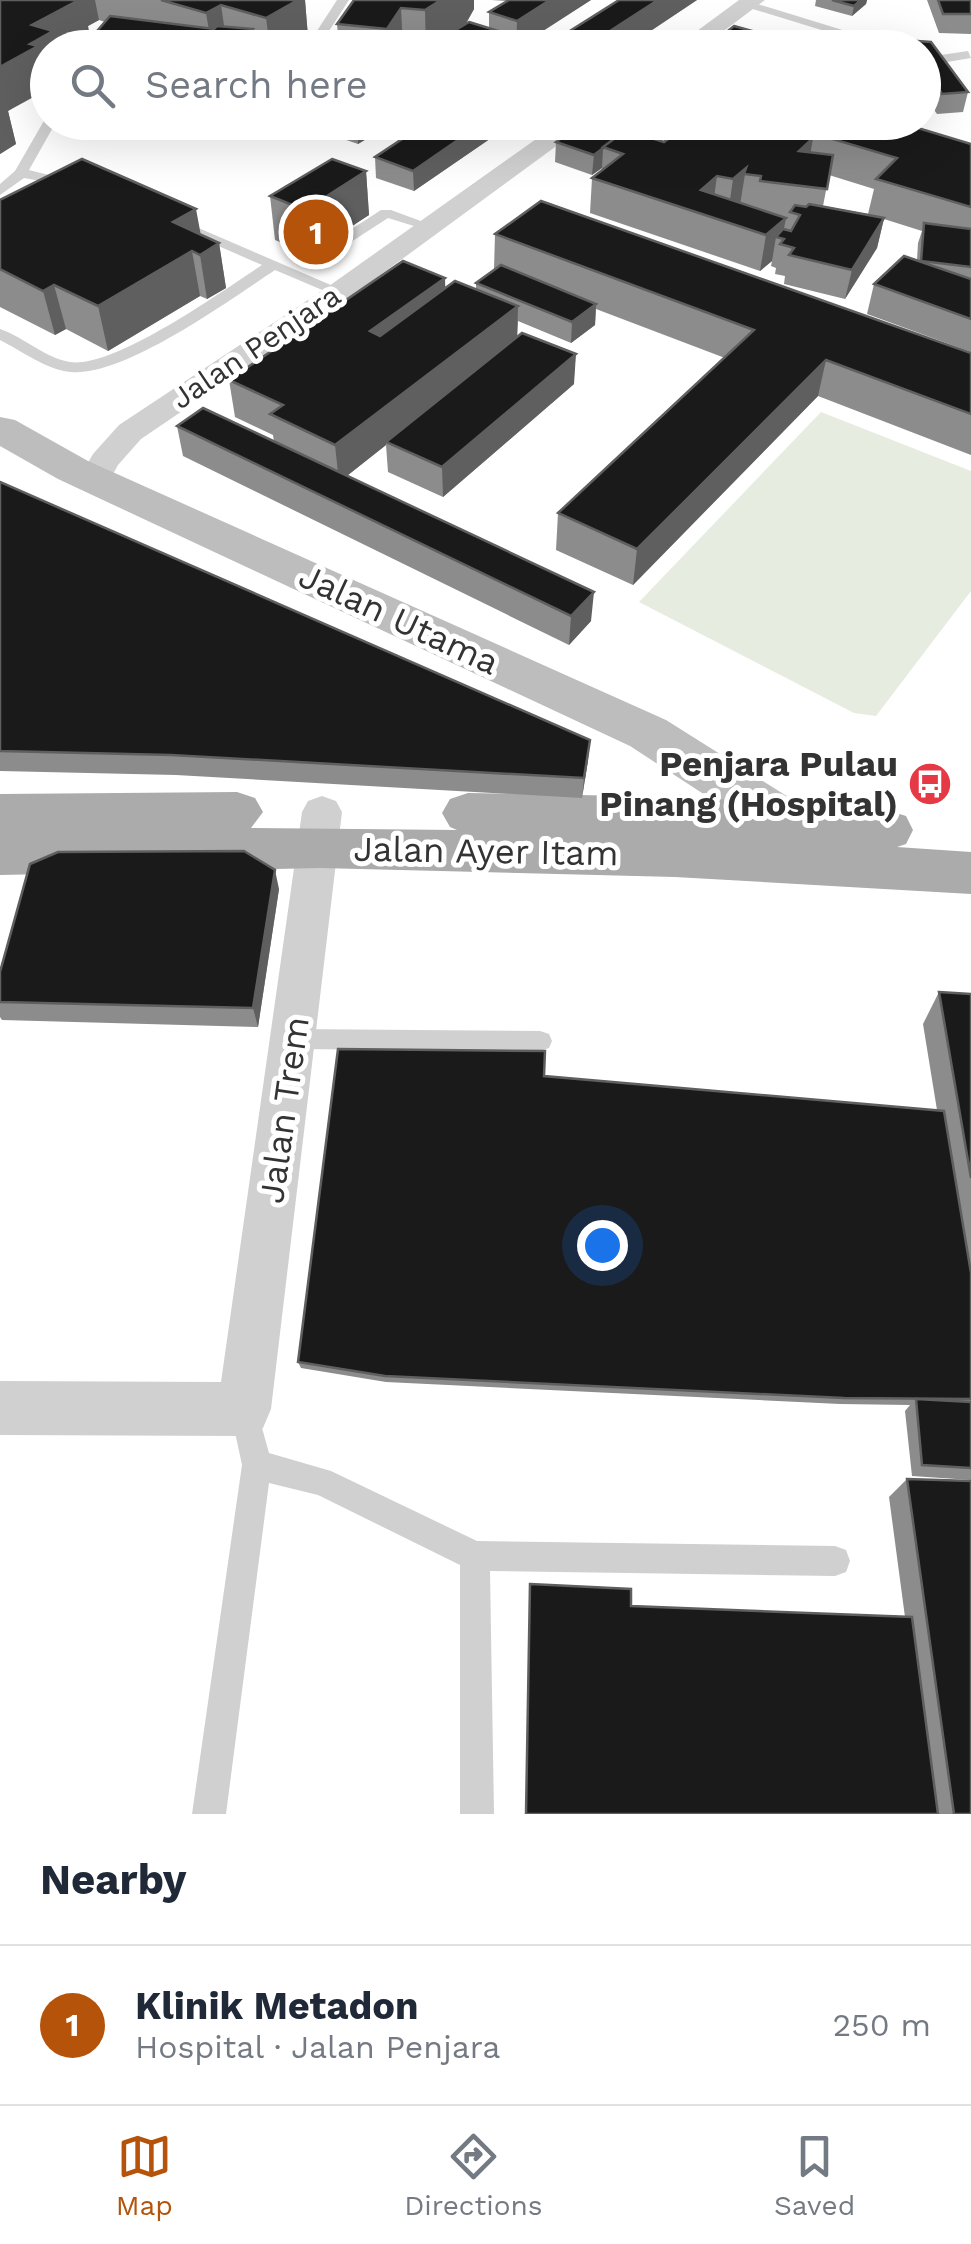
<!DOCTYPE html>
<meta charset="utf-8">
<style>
:root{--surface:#fff;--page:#f2f2f3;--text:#1f2937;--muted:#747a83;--line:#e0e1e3;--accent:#b45309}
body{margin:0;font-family:"Work Sans",sans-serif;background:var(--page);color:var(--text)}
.you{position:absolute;left:602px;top:1245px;width:35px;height:35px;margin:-25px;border:8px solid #fff;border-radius:50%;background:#1a73e8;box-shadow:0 0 0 15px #1a73e833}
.badge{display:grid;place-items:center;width:65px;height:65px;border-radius:50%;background:var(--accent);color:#fff;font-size:32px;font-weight:700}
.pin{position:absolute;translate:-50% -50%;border:5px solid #fff;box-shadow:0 2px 10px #0006}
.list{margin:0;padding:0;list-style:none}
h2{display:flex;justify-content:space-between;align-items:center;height:130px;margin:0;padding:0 40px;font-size:42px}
h2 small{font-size:32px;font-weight:400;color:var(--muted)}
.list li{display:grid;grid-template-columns:65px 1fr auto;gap:30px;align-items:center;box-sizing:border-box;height:160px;padding:0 40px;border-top:2px solid var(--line)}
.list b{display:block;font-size:38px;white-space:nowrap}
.list p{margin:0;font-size:32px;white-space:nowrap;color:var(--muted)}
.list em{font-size:32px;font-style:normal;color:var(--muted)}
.icon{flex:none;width:55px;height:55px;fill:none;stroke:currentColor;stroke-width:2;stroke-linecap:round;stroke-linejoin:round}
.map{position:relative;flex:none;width:971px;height:1814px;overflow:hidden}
.search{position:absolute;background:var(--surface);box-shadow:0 10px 40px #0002;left:30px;right:30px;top:30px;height:110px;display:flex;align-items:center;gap:25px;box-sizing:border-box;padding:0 35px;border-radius:55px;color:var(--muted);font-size:38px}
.sheet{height:290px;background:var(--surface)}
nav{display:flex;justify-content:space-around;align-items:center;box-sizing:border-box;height:140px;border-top:2px solid var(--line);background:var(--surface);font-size:28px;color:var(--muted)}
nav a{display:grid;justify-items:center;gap:5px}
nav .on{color:var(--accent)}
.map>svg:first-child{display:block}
.green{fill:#e6ecdf}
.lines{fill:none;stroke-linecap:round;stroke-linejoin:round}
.lane{fill:#d0d0d0;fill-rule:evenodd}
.street{fill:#d0d0d0;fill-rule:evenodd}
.secondary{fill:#bdbdbd;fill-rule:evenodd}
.primary{fill:#ababab;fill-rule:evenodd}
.wall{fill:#8c8c8c;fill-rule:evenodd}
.shaded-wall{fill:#5f5f5f}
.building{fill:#1a1a1a;stroke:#5f5f5f;stroke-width:2.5}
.labels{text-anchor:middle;stroke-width:10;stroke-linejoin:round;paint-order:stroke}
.far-street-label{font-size:30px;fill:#333;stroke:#fff}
.street-label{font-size:35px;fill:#333;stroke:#fff}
.poi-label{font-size:35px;font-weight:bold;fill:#333;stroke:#fff;text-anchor:end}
</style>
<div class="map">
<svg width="971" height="1814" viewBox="0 0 971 1814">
<rect width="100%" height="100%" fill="#fff"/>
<!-- green -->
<path class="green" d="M821,412l150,59v120l-95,125 -22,-3 -215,-111z"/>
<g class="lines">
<!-- lane -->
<g class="lane">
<path d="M337,0h12l-31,48h-12z"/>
<path d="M619,0h14l-72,48h-15z"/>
<path d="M743,2h8l150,46h-21l-137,-42z"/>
<path d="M924,52l17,3 27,-4 3,7 -30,5 -17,-3z"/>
<path d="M45,119l11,3 -27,48 51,13 -7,4 -49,-9 -24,17v-11l15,-13z"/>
<path d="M525,122h19l23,12 -12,3z"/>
<path d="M381,210h10l46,17 -7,4 -42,-13 -54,35h-10v-6z"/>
<path d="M173,217l174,75 -13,3 -59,-25c-45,30 -152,108 -205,102 -25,-3 -48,-21 -70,-32v-11c24,8 45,29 70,33 44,7 154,-72 192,-97l-94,-41 -2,-3z"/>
<path d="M293,1029l247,2 9,3 3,7 -3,7 -9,3 -247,-2 -9,-3 -3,-7 3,-7z"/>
<path d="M244,1395l10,4 15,54 62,18 146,70 358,5 11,4 4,11 -4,11 -11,4 -345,-5 4,243h-34v-249l-142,-70 -49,-12 -43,331h-34l50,-349 -12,-56 4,-10z"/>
</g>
<!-- street -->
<g class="street">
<path d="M739,0h26l-64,48h-27z"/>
<path d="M560,122h29l-240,176 -208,141 -23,26 -12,22 -12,3 -12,-3 -4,-7 15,-26 26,-29 210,-139z"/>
<path d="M322,796l14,5 6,11 -71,597 -8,19 -19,8 -244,-1v-54l221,1 81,-570 6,-11z"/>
</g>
<!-- secondary -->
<path class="secondary" d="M0,417l15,3 73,41 578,259 143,90 7,14 -7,14 -19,6 -19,-6 -141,-92 -572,-267 -58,-33z"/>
<!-- primary -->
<path class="primary" d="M237,792l18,6 8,14 -12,16 206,2 -7,-3 -8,-14 8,-14 18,-6 220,4 199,13 19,6 7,14 -7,14 -9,3 74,5v42l-296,-17 -355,-9 -320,7v-81z"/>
</g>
<!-- wall -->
<g class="wall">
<path d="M0,0h305l3,37 -17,11h-206v-3l3,-4 -40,7 -1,34 -39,29 8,33 -16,10zM99,20l6,2 -15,17 -2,-13z"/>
<path d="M354,0h120v9l-8,15 23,5v-17l18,-11 -16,-1h100l-74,48 -19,-6 -1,6h-158l-2,-24z"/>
<path d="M619,0h78l-72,48h-60v-14z"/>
<path d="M816,0h51l-1,4 -14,12 -37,-10z"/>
<path d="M927,0h44v34l-32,-1z"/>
<path d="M903,40l28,2 37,50 -5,20 -26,2 -13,-19v-47h-23z"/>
<path d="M328,122h66l-36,22 -29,-10z"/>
<path d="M428,122h69v12l-83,57 -38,-13 -1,-21z"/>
<path d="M584,122h64l-1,12 -2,2 19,6 23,-18 -6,-2h217l73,22v208l-104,-38 7,-30 43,-24 1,-17 4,-12 -38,-12 -7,29 -32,51 -61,-15 1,-8 -10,-2 1,-6 -5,-2 1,-5 -12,10 -170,-58 2,-35 10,-8v-2l-10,7 -37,-13 1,-20zM829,175l45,14 -6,25 -45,-8z"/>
<path d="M366,171l3,44 -60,39 -34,-14 -5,-44z"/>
<path d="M0,200l201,35 18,8 7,45 -19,11 -7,-3 -92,55 -42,-22 -11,6 -55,-28z"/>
<path d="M495,234l476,119v102l-153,-59 -185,189 -77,-35 2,-37 167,-155 -129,-49 -1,16 -24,18 -53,-22 -1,16 57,47 -131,113 -55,-25 -2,-27 -39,31 244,145 -22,24 -386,-189 -6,-30 97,16 -1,-7 -38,-18 -6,-37 217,-92 30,2v-7l18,-13z"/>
<path d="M0,482l588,278 -6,38 -406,-23 -176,-4z"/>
<path d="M279,889l-21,138 -256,-7 -2,-3v-45z"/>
<path d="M939,992l32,2v486l-59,-4 -7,-65 5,-6 -70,-1 -454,-22 -85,-14 -3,-6 246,-286 393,34 -14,-86z"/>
<path d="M907,1479l64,335h-446l106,-208 274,11 -16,-120z"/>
</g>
<!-- shaded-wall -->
<g class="shaded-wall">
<path d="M65,0h30l4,20 -11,6 2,14 -14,8h-28v41l-40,22 8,33 -16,10v-87l32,-42z"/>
<path d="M257,0h48l3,37 -17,11h-21l-4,-30z"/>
<path d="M441,0h33v9l-11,19 -37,20 -1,-38z"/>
<path d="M550,0h41l-75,48 1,-27z"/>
<path d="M658,0h39l-72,48h-32v-6z"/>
<path d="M861,0h6l-1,4 -14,12 2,-10z"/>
<path d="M221,5l6,41 -15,2 -6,-35z"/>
<path d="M401,8l2,40h-15l-1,-19z"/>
<path d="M253,29l2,19h-15z"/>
<path d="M498,31l-1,17h-26z"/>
<path d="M778,38l-1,10h-11z"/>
<path d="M357,122h37l-36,22z"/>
<path d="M484,122h13v12l-83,57 -1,-20z"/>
<path d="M637,122h11l-1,12 -25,19 -18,-6z"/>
<path d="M803,125l-4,26 14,-13 -6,35 -15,13 5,-26 -2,-27z"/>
<path d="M603,148l-1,20 -10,7 2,-20z"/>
<path d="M746,168l-6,37 -12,9 5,-35z"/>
<path d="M366,171l3,44 -60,39 -4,-44z"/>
<path d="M717,176l-5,36 -11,-22z"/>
<path d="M196,209l8,43 15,-9 7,45 -19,11 -7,-44 -8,-4 8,45 -92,55 -10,-45 75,-84z"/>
<path d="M786,218l-4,21 -6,-2 -4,24 -12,10 6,-36z"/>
<path d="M884,218l-7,30 -32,51 7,-29z"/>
<path d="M445,278l1,36 -73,54 -3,-37z"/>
<path d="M54,285l12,44 -11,6 -12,-44z"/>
<path d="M596,304l-1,21 -24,18 1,-21z"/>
<path d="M518,306l-1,36 -131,100v3l-47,37 -4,-37z"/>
<path d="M576,354l-2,30 -131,113 -1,-30z"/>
<path d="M826,360l-8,36 -185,189 4,-36z"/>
<path d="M594,592l-3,29 -22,24 2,-29z"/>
<path d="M590,740l-2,20 -6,38 2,-20z"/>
<path d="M275,870l4,19 -21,138 -5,-19z"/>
</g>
<!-- building -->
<g class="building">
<path d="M0,0h79l-47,25 21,6 -23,13 8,2 -38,21z"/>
<path d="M161,0h137l-32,18 -45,-13 -15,8z"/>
<path d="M354,0h87l-16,10 -24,-2 -14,21 -50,-5z"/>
<path d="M509,0h41l-33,21 -28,-9z"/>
<path d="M619,0h39l-65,42 -28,-8z"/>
<path d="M832,0h29l-7,6z"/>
<path d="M938,0h33v14h-28z"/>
<path d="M110,16l104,13 3,-3 36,3 -13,19h-122l-33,-3z"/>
<path d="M469,22l29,9 -27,17h-45z"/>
<path d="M734,26l44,12 -12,10h-60z"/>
<path d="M903,40l28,2 37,50 -26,2 -18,-25v-21h-16z"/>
<path d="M794,42l21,6h-29z"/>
<path d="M428,122h56l-71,49 -38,-14z"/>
<path d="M584,122h53l-43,33 -38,-13z"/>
<path d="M690,122h104l9,3 -8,8 18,5 -14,13 34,4 -6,34 -67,-8 1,-5 -17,-2 2,-6 -13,11 -16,-3 -16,14 85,28 -20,17 -174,-57 31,-24 -20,-7 23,-17 38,12z"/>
<path d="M815,122h83l73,22v63l-95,-28 21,-21 -68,-20 10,-9z"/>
<path d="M82,159l114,50 -23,13 46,21 -19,12 -8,-4 -94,55 -44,-21 -11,6 -43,-22v-69z"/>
<path d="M332,159l34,12 -61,39 -35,-14z"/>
<path d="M541,201l430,152v61l-145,-54 -189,189 -79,-36 196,-183 -259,-96z"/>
<path d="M809,204l75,14 -32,52 -63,-15 5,-7 -14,-4 4,-5 -8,-2 7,-8 8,2 9,-16 -10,-3 5,-7 11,2z"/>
<path d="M924,223l47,6v38l-50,-6z"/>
<path d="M904,256l67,23v40l-97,-35z"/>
<path d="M403,261l42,17 -75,53 10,5 75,-55 63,25 -183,139 -65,-31 13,-9 -54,-25z"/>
<path d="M501,265l95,39 -24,18 -96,-39z"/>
<path d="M522,333l54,21 -134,113 -56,-25z"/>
<path d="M203,408l391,184 -23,24 -394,-190z"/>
<path d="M0,482l590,258 -6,38 -413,-23 -171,-4z"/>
<path d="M244,851l31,19 -22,138 -253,-6v-30l30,-108 28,-12z"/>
<path d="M939,992l32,2v184z"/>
<path d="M338,1049l207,2 -1,25 400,35 27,162v126l-127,-1 -459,-22 -87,-14z"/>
<path d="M916,1399l55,3v66l-49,-3z"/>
<path d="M907,1479l64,2v333h-17z"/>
<path d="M530,1584l101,5v17l281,11 26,197h-412z"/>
</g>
<!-- icons -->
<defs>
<g id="bus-disc" transform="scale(2.25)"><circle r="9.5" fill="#e63946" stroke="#fff"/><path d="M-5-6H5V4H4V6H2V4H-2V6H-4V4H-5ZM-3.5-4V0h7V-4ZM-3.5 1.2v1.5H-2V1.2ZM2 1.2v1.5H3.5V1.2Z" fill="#fff"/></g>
</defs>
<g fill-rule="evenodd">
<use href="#bus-disc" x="930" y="784"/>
</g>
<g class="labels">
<!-- far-street labels -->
<g class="far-street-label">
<text transform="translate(256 347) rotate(-34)" y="10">Jalan Penjara</text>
</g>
<!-- street labels -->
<g class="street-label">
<text transform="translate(399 619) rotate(25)" y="12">Jalan Utama</text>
<text transform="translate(486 851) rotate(1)" y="12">Jalan Ayer Itam</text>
<text transform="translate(284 1110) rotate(-82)" y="12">Jalan Trem</text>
</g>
<!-- poi labels -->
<g class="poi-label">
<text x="898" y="776">Penjara Pulau<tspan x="898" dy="40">Pinang (Hospital)</tspan></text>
</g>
</g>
</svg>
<div class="you"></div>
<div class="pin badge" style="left:316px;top:232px">1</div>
<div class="search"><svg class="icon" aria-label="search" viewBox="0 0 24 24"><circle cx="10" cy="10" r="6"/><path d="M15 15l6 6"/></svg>Search here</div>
</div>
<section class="sheet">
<h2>Nearby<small></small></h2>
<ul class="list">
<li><span class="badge">1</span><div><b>Klinik Metadon</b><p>Hospital · Jalan Penjara</p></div><em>250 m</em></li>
</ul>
</section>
<nav>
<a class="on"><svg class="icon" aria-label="map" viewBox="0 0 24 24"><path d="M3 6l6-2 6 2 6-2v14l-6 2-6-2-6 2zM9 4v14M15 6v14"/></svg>Map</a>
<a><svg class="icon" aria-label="directions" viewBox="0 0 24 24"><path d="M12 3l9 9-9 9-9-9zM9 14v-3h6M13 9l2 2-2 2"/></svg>Directions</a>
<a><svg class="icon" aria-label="saved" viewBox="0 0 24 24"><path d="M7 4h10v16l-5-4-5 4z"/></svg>Saved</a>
</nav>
